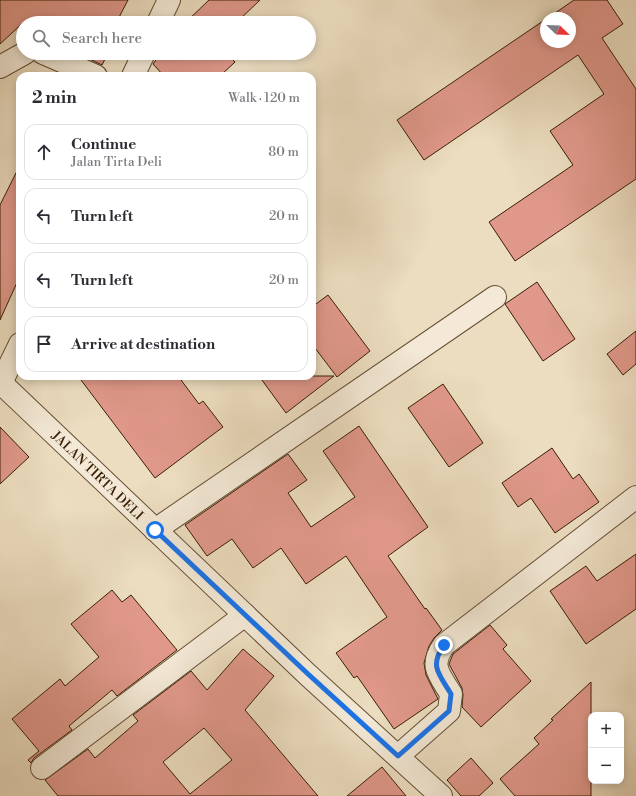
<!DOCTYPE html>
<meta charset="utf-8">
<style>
:root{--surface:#fff;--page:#f7f7f7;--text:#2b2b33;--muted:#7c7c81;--line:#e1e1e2}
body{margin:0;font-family:"Libre Bodoni",serif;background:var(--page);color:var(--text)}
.controls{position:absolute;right:12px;bottom:12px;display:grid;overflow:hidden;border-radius:8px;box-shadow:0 2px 10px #0003}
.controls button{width:36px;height:36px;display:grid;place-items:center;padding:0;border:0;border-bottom:1px solid var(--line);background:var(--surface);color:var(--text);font:20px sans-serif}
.compass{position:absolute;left:540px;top:12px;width:36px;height:36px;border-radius:50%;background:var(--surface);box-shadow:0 2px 10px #0003;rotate:113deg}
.stop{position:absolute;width:12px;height:12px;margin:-9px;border:3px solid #1a73e8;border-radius:50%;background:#fff}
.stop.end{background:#1a73e8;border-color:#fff;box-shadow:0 1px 4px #0008}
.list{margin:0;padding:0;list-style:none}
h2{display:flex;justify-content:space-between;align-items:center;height:52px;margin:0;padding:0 16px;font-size:17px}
h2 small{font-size:13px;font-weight:400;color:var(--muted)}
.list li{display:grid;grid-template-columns:26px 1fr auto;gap:12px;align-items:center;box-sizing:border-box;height:56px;margin:0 8px 8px;padding:0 8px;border:1px solid var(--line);border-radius:12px}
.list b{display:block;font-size:15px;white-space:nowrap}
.list p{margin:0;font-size:13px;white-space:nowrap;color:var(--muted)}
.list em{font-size:13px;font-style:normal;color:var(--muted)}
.icon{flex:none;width:22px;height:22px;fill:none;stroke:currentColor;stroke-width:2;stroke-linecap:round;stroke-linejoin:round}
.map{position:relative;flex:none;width:636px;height:796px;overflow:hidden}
.search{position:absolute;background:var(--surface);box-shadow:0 2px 10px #0003;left:16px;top:16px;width:300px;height:44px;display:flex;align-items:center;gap:10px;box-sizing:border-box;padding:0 14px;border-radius:22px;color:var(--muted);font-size:15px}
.panel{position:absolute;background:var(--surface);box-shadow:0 2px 10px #0003;left:16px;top:72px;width:300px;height:308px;border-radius:12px}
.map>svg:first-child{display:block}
.building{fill:#e0988a;stroke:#381e05;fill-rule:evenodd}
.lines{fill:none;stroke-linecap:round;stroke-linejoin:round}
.minor-casing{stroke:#654e34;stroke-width:24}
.minor{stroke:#f3e9d6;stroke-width:22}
.route{stroke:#1a73e8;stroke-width:5}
.labels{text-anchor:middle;stroke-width:3.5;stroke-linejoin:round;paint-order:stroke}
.street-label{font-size:13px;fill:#381e05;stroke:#f3e9d6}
</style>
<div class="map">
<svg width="636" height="796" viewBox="0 0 636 796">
<rect width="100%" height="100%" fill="#ecddc0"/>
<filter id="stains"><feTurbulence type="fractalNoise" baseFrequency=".005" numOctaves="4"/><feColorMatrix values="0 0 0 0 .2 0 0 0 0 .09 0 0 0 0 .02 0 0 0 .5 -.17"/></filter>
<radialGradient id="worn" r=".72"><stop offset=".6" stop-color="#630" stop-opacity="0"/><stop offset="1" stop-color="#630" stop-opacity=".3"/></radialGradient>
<!-- building -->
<g class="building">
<path d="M0,0h128l-12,23h-86l-5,-2 -25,23z"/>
<path d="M209,0h51l-24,23h-51z"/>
<path d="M574,0h33l16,24 -21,14 34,51v90l-121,82 -26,-39 84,-57 -23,-34 54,-37 -26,-39 -154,105 -27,-40 149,-101v23h24v-24h-22z"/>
<path d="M77,53h31l-6,12z"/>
<path d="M161,53h65l9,9 -15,14h-56l-11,-12z"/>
<path d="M20,165v111l-20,44v-115z"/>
<path d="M537,282l38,57 -32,22 -38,-57z"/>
<path d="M328,295l42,56 -33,26 -25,-33v-37z"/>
<path d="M636,331v33l-13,11 -16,-21z"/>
<path d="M78,376h100l21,28 4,-3 20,26 -68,51z"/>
<path d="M259,376h75l-48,37z"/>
<path d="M443,384l40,59 -34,24 -41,-59z"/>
<path d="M359,426l69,101 -40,29 37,53 1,-1 16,22 -8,8 -5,8 -5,17 2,12 12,24 -44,30 -37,-53 -3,2 -18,-25 51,-36 -41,-61 -40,28 -25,-36 -28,20 -21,-29 -25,17 -22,-31 103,-71 19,26 -19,13 23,34 44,-30 -32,-46z"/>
<path d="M0,427l29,30 -29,27z"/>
<path d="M552,448l21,31 6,-5 20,28 -44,31 -24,-35 -13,9 -16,-24z"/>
<path d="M636,554v55l-50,35 -36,-53 36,-25 11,15z"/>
<path d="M112,590l10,12 9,-7 46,55 -60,46 -5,-6 -43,36 3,4 -38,28 -3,5 -3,-3 11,-9 -27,-32 48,-40 5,7 34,-29 -28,-33z"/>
<path d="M490,625l17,20 -4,4 28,32 -50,46 -19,-20 1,-12 -1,-7 -13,-24 4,-10z"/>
<path d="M243,649l31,27 -29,34 73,86h-260l-13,-16 43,-31 7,9 43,-37 -5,-6 58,-44 16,19zM204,728l28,32 -42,34 -27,-32z"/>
<path d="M591,682v114h-76l-15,-17 39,-35 -5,-6 19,-18 -2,-1z"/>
<path d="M471,758l22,25 -14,13h-18l-14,-16z"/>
<path d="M382,767l24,29h-59z"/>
</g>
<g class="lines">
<!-- minor casing -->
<g class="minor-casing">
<g id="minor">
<path d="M158,23l11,-23"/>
<path d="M43,53l53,23"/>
<path d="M0,67l25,-14"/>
<path d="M133,76l11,-23"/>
<path d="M0,382l308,293 133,121"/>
<path d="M1,383l19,-39"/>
<path d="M155,530l340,-233"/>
<path d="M398,756l51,-45 2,-17c-12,-20 -22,-28 -7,-49l192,-148"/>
<path d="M42,768l203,-153"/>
</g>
</g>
<!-- minor -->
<use href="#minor" class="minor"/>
</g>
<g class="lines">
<!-- route -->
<path class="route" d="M155,530l153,144 90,82 51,-45 2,-17c-12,-20 -22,-28 -7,-49"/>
</g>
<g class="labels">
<!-- street labels -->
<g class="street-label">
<text transform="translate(98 475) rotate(44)" y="5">JALAN TIRTA DELI</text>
</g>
</g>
<rect width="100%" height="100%" filter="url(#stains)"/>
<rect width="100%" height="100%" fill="url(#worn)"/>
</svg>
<div class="controls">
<button>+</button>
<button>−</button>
</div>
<svg class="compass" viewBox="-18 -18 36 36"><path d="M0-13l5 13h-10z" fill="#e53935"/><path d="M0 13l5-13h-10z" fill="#7c7c81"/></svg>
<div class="stop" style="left:155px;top:530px"></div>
<div class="stop end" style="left:444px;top:645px"></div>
<div class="search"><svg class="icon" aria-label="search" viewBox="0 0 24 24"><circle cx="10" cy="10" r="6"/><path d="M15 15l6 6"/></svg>Search here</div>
<section class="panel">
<h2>2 min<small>Walk · 120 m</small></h2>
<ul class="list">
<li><svg class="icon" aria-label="ahead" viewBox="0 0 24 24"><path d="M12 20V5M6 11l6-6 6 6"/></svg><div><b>Continue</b><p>Jalan Tirta Deli</p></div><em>80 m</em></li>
<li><svg class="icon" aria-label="left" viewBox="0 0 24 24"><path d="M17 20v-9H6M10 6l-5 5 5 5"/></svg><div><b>Turn left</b></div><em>20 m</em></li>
<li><svg class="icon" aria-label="left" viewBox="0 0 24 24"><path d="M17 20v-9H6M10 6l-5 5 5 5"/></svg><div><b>Turn left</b></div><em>20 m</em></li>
<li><svg class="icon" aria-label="arrive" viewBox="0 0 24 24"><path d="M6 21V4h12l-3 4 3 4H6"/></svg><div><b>Arrive at destination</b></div></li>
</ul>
</section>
</div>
